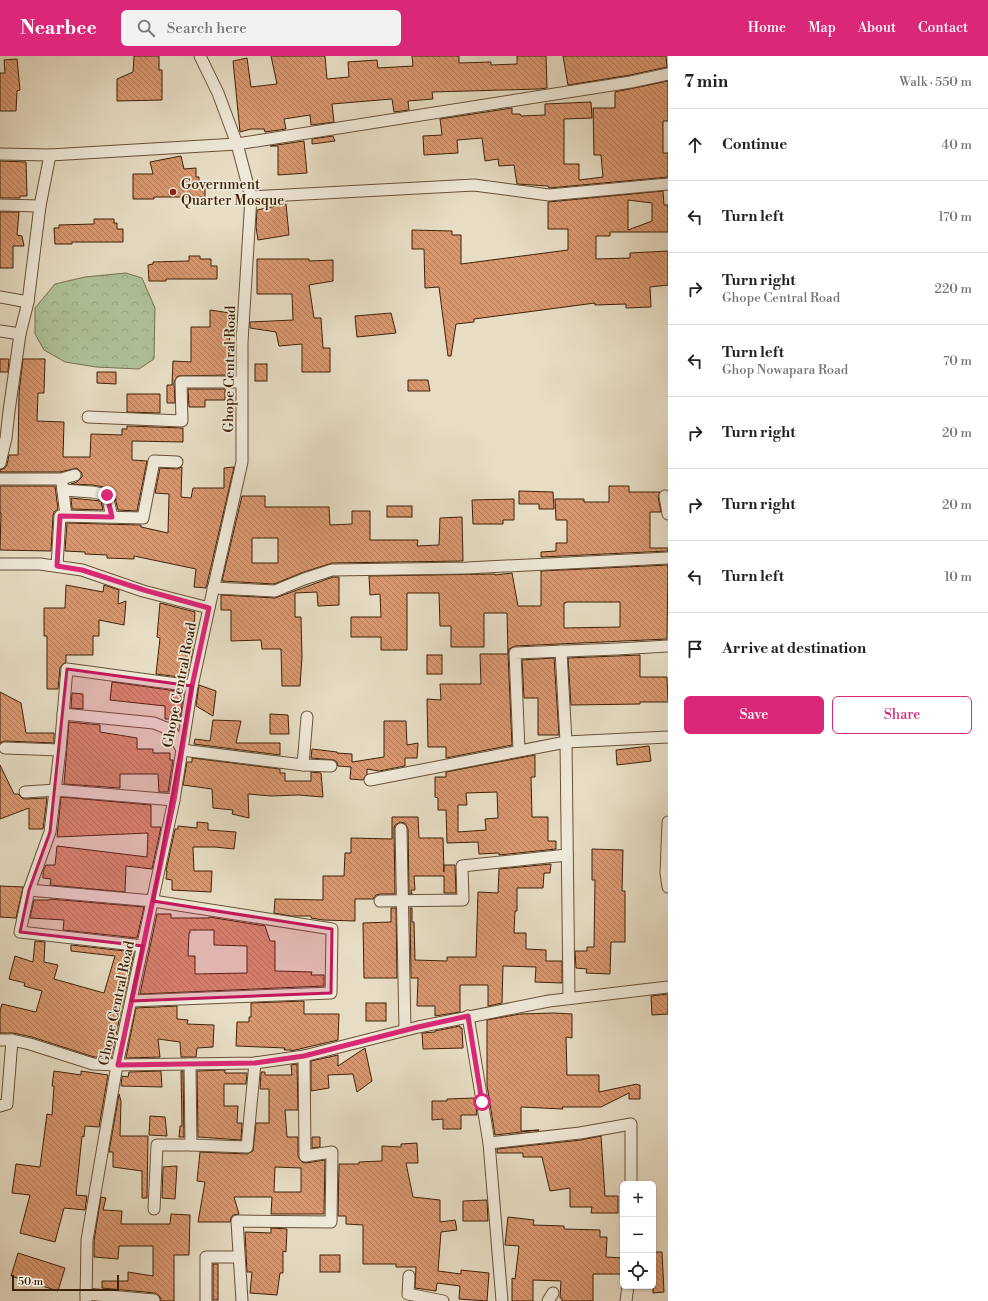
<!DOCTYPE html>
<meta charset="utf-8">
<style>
:root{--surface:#fff;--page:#f2f2f2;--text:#202124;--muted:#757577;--line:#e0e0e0;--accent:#db2777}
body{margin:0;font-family:"Libre Bodoni",serif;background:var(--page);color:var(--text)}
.controls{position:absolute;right:12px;bottom:12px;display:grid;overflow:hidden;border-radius:6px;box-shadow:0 1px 3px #0004}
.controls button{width:36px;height:36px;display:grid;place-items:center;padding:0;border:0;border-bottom:1px solid var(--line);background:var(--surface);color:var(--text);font:20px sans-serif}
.scale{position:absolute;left:12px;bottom:10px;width:107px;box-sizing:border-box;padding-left:4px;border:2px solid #3f2106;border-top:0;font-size:11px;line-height:14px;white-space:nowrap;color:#3f2106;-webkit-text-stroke:3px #efe9d9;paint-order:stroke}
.stop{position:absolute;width:12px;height:12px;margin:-9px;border:3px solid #db2777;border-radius:50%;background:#fff}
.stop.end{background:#db2777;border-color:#fff;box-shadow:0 1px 4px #0008}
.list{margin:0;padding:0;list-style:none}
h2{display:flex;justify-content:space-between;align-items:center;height:52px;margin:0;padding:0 16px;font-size:17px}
h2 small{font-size:13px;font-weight:400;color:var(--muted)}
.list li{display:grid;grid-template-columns:26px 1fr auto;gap:12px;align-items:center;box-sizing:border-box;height:72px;padding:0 16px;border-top:1px solid var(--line)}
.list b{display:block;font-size:15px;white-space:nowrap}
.list p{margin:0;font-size:13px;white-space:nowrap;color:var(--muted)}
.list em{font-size:13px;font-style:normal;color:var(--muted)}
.actions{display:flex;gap:8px;padding:12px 16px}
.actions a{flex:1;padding:9px 0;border:1px solid var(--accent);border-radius:6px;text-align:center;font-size:14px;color:var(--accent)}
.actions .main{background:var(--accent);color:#fff}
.icon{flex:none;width:22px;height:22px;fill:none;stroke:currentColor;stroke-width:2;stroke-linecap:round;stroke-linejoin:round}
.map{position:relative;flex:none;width:668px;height:1245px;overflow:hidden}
header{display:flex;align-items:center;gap:24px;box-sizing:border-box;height:56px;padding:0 20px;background:var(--accent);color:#fff}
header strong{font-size:19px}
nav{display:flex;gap:22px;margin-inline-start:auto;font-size:14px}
.search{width:280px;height:36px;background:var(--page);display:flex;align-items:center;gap:10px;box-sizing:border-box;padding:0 14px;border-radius:6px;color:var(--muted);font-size:15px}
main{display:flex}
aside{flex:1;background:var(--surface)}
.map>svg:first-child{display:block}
.park{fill:url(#park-crowns);stroke:#777250}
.building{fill:url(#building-back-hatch);stroke:#3f2106;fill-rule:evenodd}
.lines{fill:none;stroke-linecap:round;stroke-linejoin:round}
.minor-casing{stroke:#695036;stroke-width:13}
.minor{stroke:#efe9d9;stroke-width:11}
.route{stroke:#db2777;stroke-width:5}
.marked{fill:#c2185b;fill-opacity:0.2;stroke:#c2185b;stroke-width:3;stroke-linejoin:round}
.poi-dot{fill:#8f2418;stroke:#efe9d9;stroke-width:1.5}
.labels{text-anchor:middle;stroke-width:3.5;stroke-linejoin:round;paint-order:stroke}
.poi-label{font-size:14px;fill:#3f2106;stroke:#efe9d9;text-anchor:start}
.street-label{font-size:14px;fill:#3f2106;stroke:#efe9d9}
</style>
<header>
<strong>Nearbee</strong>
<div class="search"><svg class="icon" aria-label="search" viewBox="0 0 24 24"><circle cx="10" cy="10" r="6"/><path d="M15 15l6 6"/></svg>Search here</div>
<nav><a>Home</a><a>Map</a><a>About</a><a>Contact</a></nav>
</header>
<main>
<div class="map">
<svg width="668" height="1245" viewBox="0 0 668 1245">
<defs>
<pattern id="park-crowns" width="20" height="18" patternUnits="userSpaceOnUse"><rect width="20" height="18" fill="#afc299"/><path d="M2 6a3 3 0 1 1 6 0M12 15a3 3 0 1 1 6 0" fill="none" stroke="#98a682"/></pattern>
<pattern id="building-back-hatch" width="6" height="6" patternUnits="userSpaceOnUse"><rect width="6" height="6" fill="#d99770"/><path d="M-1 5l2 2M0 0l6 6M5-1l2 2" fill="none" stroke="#b17b5a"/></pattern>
</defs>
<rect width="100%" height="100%" fill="#e7ddc4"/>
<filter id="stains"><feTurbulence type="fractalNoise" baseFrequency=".005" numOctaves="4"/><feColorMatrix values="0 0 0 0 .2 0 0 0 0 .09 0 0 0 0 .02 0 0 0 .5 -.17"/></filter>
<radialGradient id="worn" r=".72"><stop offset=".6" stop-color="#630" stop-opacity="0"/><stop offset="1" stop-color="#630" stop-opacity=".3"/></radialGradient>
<!-- park -->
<path class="park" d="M126,217l16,5 13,30 -1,51 -15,10 -43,-2 -31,-5 -21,-12 -9,-16v-26l20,-24 30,-7z"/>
<!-- building -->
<g class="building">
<path d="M134,0h25v14h3v30l-45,1v-22l16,-7z"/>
<path d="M271,0h54l2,23 22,-2 -1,-15 29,-2 1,8 35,-2 -1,-10h47v7l32,-1v3l26,-1v-8h29l1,32 -8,1 -107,3 1,7 -25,2 1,9 -15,2 -2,-13 -60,5 2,18 -23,3 -1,-10 -26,4 2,10 -21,3 -1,-3h-13l-11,3 -7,-71 14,-3 4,29 26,-3z"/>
<path d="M563,0h103l1,11 -37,8 -62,10z"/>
<path d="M17,3l3,31 -3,1 -1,20h-16v-38h5l-1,-13z"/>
<path d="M668,25v40h-5v32h5v24l-119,11 -1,-2 -31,-2 -3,-19 -15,1 -1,-7 -13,2 -3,-23 -25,2 1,13 -34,2 -1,-19 19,-1 -2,-16 72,-11v6h8l1,2 24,-1v-11l46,-2 1,16 -28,1v45h15v16l24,-3 -2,-22h-7l-1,-47h22v-16z"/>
<path d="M333,80l2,5 -23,3v-5z"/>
<path d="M304,85l3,32 -29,2v-29h-8z"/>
<path d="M181,100l3,13 12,-1v9h3v6h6v14h-51v2h-21v-25h20l-3,-12z"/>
<path d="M0,105l26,1 1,34h-7v2h-20z"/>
<path d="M663,135l1,14h4v27h-58v4h-14v23l34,-1v-5l38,-2v34l-18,2 1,20 -25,1v-4l-31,1v-2l-121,16v3l-18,2 -5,32h-3l-9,-69 -14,1 -1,-39h-12v-19l40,1v4h9v29l107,-14v-21h-20v-27zM628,144l24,3v18l-24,9z"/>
<path d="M286,148l3,31 -31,5 -2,-13 1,-17z"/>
<path d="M0,156h19l-2,23 5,1 2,10h-11v22h-13z"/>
<path d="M94,163h20v4h3v6h6v13h-51v2h-17l-1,-16h5v-3l35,-1z"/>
<path d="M189,200h11v3h11v7h6v13h-51v2h-17l-1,-16 5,-1v-2l36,-1z"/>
<path d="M257,203h52v2l24,-1v21l-24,4 5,33h7l2,30h7v24h-28v-28l-23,2 -3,-14 -26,-4v-6l43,-2 -1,-26h-35z"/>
<path d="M210,254l20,3 -1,62 -51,1 -4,6 1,21h-8v-18h5l1,-24 18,1v-35h19z"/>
<path d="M391,257l5,20 -39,4 -2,-21z"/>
<path d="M0,303h9l-1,13h-8z"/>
<path d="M23,303h22l-1,34h-6l-1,28 27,1 -1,35h27l1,-23 31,1v-6h5v-3l56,2v14l-51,-1v19l15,1 -10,50 -19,-1 -4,-17 -5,-5 -16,-3 -22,-1 6,-2 5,-5v-4l-5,-5 -17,4h-60v-2l5,-2 2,-3 2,-10h9l1,-62z"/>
<rect x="255" y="308" width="12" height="17"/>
<path d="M97,316h19v12l-19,-1z"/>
<path d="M408,324h20l2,11h-22z"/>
<path d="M188,333h37v11h-20v7h-16z"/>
<path d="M127,338h33v19l-33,-1z"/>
<path d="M182,411l-1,30 10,1 2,-10h31v-20l10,-1 -28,121 -12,-1 2,-18 -62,-13v3l-27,-1v-3l-22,-1v-2l-20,-1 2,-28 74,2v2l27,6 1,-39 -14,-1 5,-25 17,1z"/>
<path d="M0,430h55l3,23 -4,3 -1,4 -2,35 -51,-1 1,-37h-1z"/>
<path d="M609,430h20v6h31l-2,5 3,15h-11v36h18v3l-127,6v-5l15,-1v-8h11v-23h-11l-1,-21h29v3h25z"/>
<path d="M519,435l34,1 1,17h-15v-5h-20z"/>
<path d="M242,440h23v11h64l1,18 22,-1v-13h18v29h48l-1,6 22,-1 1,-27 22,-1 1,44 -131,2 -31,10 -27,11 -52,-3zM252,482h26v25h-26z"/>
<path d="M71,442l30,3 2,9 -31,-1z"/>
<path d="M514,443v21h-11v4h-30l-1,-24z"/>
<rect x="387" y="450" width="25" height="11"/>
<path d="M668,509l-1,74 -152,7 -6,3 -1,4 4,92 -66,13v-11h-18l-1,-48 14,1 -1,-16h41l-1,-30h28l-1,-41h-23v34h-33v-21h-11l-1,-33h-32v57h-26v-13h-30v-20h30l-1,-23 -10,1 -1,-19 126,-2v1l17,-2 6,33h23v-35zM566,546h54v25l-56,1v-25h2z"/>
<path d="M333,521h6v28l-21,1 -1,-14 -22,1v24h6l1,40 -2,29h-18l-1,-37h-19l-1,-9 -30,1v-31h-10v-15l54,3z"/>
<path d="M66,529l37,7 1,-7 15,5 -1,14 8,-3 -2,24 -25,-5v16h-6v19h-27v7l-4,3 -2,3 -2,21h-11v-53h-3v-28h21z"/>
<path d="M160,547l35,9 -3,42 -5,24 -31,-4 4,-36 -3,-1z"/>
<rect x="427" y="599" width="15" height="19"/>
<path d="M640,599v22h27l1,25h-28v2l-69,1 -3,-47z"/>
<path d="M554,602l5,77h-21v-37h-14l-2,-38z"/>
<path d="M112,626l72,10 -4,27h-15v-13l-55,-6z"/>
<path d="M199,629l17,6 -3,25 -17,-10z"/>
<path d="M0,636l21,11 5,30h28v10l-49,-2 -5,2z"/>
<path d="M72,637l11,1v15l-12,-1z"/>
<path d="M270,658l18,1 1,19h-19z"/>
<path d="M213,664l28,1 -5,22h44v12l-86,-11 1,-5 15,2z"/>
<path d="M384,665h22l1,24 11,-2 -1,15h-12v8l-26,5 -12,-2v5l-4,6 -13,-1 1,-12 -13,-1 -1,-4 -3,-2 -23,-2 1,-9 25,3v1l15,1v8l32,-5z"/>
<path d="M69,666l31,3v7l37,6v11h16v4h17v7h3l-5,32h-9l-1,-18h-38v14l-56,-4z"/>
<path d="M649,690l2,15 -34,4 -1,-15z"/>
<path d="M535,699v22h-4l1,40h16v24h8v8l-57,6v-2l-20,1 -1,-12 -31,1 -1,-33h-8v-12l-3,-1v-20h11v-5zM497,736l1,26 -13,1 1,11 -28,2v-27h9l-1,-12z"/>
<path d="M192,702l88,11v4h5v8h26v-9l10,1 2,24 -24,-2 -28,1 -23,-2 1,24 -17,-4 1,-4 -20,-2 -1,-19 -29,-4 4,-23h5z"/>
<path d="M0,709l14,29h4l4,4 3,1 22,-1 -4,31h-14v-21l-29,11z"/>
<path d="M61,741l90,8v22h10l-9,42 -26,-3 -1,26 -75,-7 1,-6 -8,-1v-6l3,-7h9l2,-19 90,11 1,-24 -91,4z"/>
<path d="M392,761h26l1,21h24l1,34v-7h11l1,28h-12v-17h-30l1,14h-4l1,4h-3l-1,-65 -3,-6 -5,-1 -5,3 -1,4 1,65h-15l-4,1 -3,4h-18v22l-32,-1 -12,-2v-2h-20l-17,-3 1,-14 48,1v-24h21l1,-23h6v-15l41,1z"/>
<path d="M197,766l11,1v7l28,2 -2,17 -19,-2h-22l1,24h18l-1,21 -39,-2v-10l-6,-1 1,-8h-1l9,-42h3v-3l19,2z"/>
<path d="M592,793l31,1 -1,41h3v51h-14l-1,32 -24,-1 1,-4 -11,-1 -1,-17h12v-4h7l1,-67h-3z"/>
<path d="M551,808l-1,9h-6l-1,15h-26v23h-2l-1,22h12v16l20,1v11h16v22l-27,-1 1,-15 -33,-1 -1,37 -14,3v-21h-28v27l-25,4v-10h-18l1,-28h-7l-1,-70h2v14h2l1,38 32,1v-4h29l2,-65 20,1 1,-24z"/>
<path d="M0,830l23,1 -7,31 -16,-1z"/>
<path d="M50,843l94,8 -7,31 -74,-8 1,-10 -34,-2 4,-18h16z"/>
<path d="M391,852h5l1,70h-33l-1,-55 28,-1z"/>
<path d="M157,858h14v4h38v-1l56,9 5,15h5v30l37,1 -1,3h13v11l-184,8zM190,874h24v15l33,1v27l-52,1v-18h-7l1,-23h1z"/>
<path d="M35,885l10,1 -1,20 14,3 -4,14 50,14 11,-37 -44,-5v-6l63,7 -23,106 -17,-1 -62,-20 -19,-4h-13v-22l2,-7 34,8 6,-21 -18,-5 1,-3 -16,-4 6,-23 18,6z"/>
<path d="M668,938v20l-16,1 -1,-19z"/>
<path d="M304,945v13h35l-1,26 -47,11v-1h-7l1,-2 -49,-2 1,-24h12v-5h2v-14z"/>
<rect x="366" y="947" width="20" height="18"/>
<path d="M177,950v13l11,1 -1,4 27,1 -1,22 -16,1 -1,9h-15l-1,-15 -22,-3 2,18 -34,1 10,-50z"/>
<path d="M554,957l18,1v24l-6,-1 1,38h32v17l38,-8 1,1h2v14h-11v-6l-28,14h-39l1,2 -42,-2v24l18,-1 -44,5 -8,-50v-65l33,-6z"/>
<path d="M460,970v2h2l1,20 -40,1 -1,-16 13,-1v-1z"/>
<path d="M365,992l7,33 -15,11 -4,-18 -25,1 1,13 -18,3v-30l27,-6v11z"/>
<path d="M297,1008l1,46h-13l2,27h11v19l4,6 4,1 19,-3 -1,54h-53l1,-17h-38l5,17 -6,1 -2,3 -1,4h-32l7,-40 -8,-1 3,-29 47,2 6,-3 3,-28h13v-34h-9l1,-17h4v3h27l-1,-10zM275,1111l26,1v24h-27z"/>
<path d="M225,1014v3h22l-1,11h-22v22h14l-1,17h5l-1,17 -43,-3 -1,-66z"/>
<path d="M54,1015l27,4v-4l27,4 -9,52 -14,-1 -1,11 -2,-1 -6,59 11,1 -2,14 -21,-2 -9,34 -35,-9 10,-38 -18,-2 4,-29 24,3 7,-53 5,1 2,-29h-2z"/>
<path d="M161,1015l1,16 -41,-1 1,-10 6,1 1,-5z"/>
<path d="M181,1015h2l1,66h-5l1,-11h2z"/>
<path d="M119,1038l2,7 -1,35h28l-1,62h-5v-27l-29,-4v-15h-4z"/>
<path d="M475,1042l2,17h-16v14h-18v-10l-11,1v-19h15v-2z"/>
<path d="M150,1060l15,1 2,19 -18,-1z"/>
<path d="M601,1080l4,60h13v17h-27l1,-6h-22v-19l-20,3 -8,-34h-19v-4h-26v-4l84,-9z"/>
<path d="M312,1081h8v10l-8,1z"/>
<path d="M417,1087l1,20h-12l7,34 27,3v22l15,-2 2,10 -16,2 -3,39 23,3v-4l28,3 -2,28 -28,-2 1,-13 -23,-3 -1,8 -21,-3 1,-21h-20v-3h-33v-39l-17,-1v-8h-8l1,-52h20v-2l23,-1v-15l19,1v-3z"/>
<path d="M177,1110l-2,33 -13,-1 1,-31z"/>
<path d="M101,1141l5,1 -3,12 19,1 -1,13h49l1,-10 19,1 -1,40h-15v46h-13l-1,-4 -5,-4 -53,-5v-7h26v-9l25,4v-30h-34l-1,13 -24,-2v-16z"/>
<path d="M487,1144l1,21h-25v-20z"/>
<path d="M508,1161l26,3 -1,5 31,1v3l36,1v7h7l-1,20 17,1v16h-30v27h-31v-3h-2l1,-17 -28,-1v21h-21v-23l3,1 4,-33 -14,-1z"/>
<path d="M271,1172l16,1 -1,23 -3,-1v22h-3l-3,22 -27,-2 2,-21h-5l-2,-40 26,1z"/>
<path d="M653,1196h9l2,40 -11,1z"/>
<path d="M18,1197l47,15 -7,23 -47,-15z"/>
<rect x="320" y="1199" width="20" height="17"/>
<rect x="213" y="1208" width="5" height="36"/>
</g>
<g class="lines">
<!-- minor casing -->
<g class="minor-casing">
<g id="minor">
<path d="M0,98l50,1 187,-11 394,-62 37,-8"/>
<path d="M251,141l223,-12 75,10 119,-11"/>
<path d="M0,149l40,1"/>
<path d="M0,241l28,5"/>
<path d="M0,275l20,3"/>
<path d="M88,361l94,4 -1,-39h57"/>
<path d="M0,407l6,-25 3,-27 11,-77 8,-32 12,-96 10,-51"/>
<path d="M0,423h61l14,-4"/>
<path d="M62,427l4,33"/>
<path d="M63,434l29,2 15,3 5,22"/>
<path d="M665,440l3,18"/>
<path d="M0,508h40l42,6 61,21 66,17"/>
<path d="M57,510l3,-50 83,2 11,-57 23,1"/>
<path d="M213,532l62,3 29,-12 28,-9 135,-2 201,-10"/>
<path d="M561,595l5,91 3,256"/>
<path d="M63,658l91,9 17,7 11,20 121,15 28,1"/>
<path d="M5,692l55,2"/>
<path d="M519,694l-4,-97 102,-4 51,-3"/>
<path d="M303,709l4,-48"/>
<path d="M370,724l196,-38 102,-5"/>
<path d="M25,736l31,-2 118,10"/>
<path d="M668,766l-2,51 2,14"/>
<path d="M401,773l4,201"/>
<path d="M29,834l124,11 179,28 -1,64 -200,8"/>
<path d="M380,845l83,-1 -1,-34 105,-11"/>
<path d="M143,890l-123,-14 9,-42 21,-58 10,-82 7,-81 125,17"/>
<path d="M468,960l21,127 13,158"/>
<path d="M0,984h12l18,4 63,20 24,1 138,-2 49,-7 114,-29 131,-26 119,-14"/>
<path d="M0,1050l7,-2 5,-64"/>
<path d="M489,1087l91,-10 51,-9v60"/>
<path d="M191,1089l56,2 8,-84"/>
<path d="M154,1153l3,-64h34l-1,-81"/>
<path d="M409,1220l-1,18 35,7"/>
<path d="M86,1238l68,6"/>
<path d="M86,1245l1,-61 30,-175 57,-265 18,-114 17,-78 33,-146v-120l9,-145 -14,-53 -19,-51 -18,-37"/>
<path d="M206,1245v-44h33"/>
<path d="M242,1245l-5,-80 94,1 1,-70 -27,4 -1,-100"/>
<path d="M548,1245l5,-8"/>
<path d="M626,1245l2,-15"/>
</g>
</g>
<!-- minor -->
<use href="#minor" class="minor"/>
</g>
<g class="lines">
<!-- route -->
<path class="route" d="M107,439l5,22 -52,-1 -3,50 25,4 62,20 65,18 -17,78 -18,114 -56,265 137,-2 49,-7 114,-29 50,-11 14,86"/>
</g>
<!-- marked area -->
<path class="marked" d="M67,613l125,17 -39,215 179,28 -1,64 -200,8 12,-55 -123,-14 9,-42 21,-58z"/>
<!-- markers -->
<circle class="poi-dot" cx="173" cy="136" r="4"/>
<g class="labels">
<!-- poi labels -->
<g class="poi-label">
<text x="181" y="133">Government<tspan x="181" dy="16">Quarter Mosque</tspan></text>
</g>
<!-- street labels -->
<g class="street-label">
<text transform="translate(229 313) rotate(-89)" y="5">Ghope Central Road</text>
<text transform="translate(179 629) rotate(-79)" y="5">Ghope Central Road</text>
<text transform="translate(116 947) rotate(-78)" y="5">Ghope Central Road</text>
</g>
</g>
<rect width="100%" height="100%" filter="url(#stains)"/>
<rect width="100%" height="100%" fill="url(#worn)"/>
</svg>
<div class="controls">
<button>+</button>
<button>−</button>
<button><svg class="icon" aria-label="locate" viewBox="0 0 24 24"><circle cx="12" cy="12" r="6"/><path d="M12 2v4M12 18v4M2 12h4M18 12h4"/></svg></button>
</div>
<div class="scale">50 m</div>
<div class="stop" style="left:482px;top:1046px"></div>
<div class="stop end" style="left:107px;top:439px"></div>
</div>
<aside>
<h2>7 min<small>Walk · 550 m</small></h2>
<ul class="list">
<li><svg class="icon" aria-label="ahead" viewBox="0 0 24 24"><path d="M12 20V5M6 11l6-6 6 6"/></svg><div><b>Continue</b></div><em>40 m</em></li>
<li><svg class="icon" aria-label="left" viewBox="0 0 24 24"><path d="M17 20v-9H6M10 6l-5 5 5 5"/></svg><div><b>Turn left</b></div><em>170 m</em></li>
<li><svg class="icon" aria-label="right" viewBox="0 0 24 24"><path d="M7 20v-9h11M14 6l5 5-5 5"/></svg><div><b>Turn right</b><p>Ghope Central Road</p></div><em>220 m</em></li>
<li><svg class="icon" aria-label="left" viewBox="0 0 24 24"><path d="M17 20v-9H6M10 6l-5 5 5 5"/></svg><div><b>Turn left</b><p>Ghop Nowapara Road</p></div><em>70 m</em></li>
<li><svg class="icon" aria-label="right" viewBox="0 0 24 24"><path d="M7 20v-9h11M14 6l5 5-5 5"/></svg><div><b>Turn right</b></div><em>20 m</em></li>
<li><svg class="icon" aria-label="right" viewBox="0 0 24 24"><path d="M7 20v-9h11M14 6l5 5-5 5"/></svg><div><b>Turn right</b></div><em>20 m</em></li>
<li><svg class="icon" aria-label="left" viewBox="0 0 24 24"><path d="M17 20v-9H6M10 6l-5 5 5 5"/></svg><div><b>Turn left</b></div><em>10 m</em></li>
<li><svg class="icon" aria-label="arrive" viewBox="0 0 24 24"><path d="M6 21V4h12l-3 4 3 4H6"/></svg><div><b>Arrive at destination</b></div></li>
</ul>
<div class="actions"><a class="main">Save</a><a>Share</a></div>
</aside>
</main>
